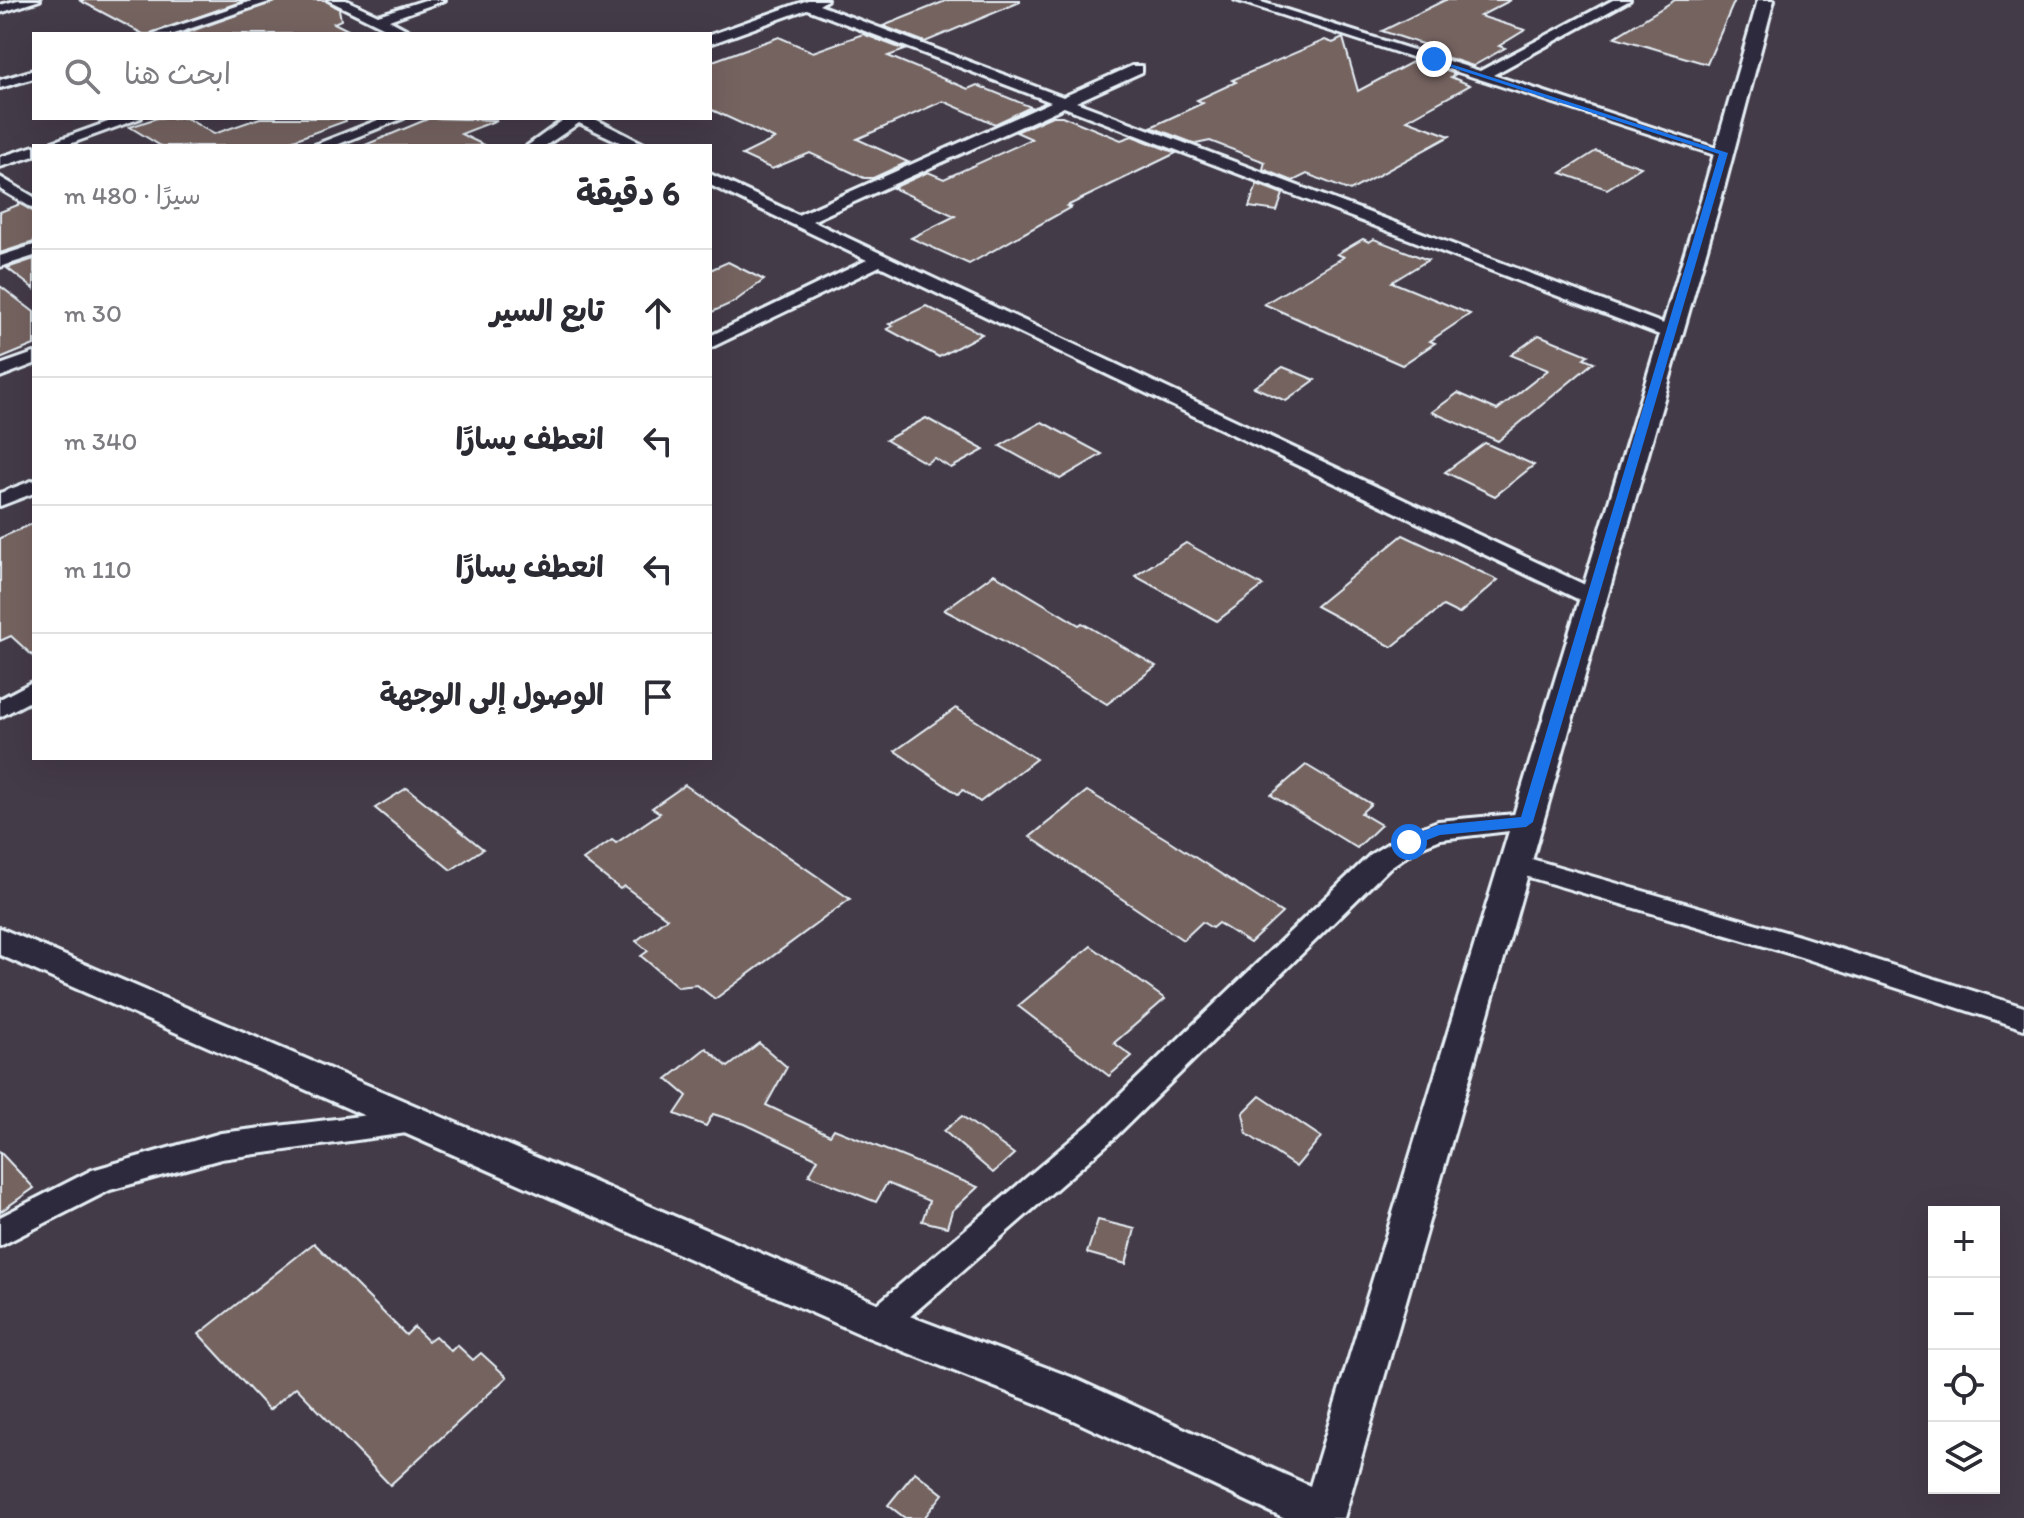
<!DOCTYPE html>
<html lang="ar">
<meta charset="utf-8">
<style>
:root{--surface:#fff;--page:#f7f7f7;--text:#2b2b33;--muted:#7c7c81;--line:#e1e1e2}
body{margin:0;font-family:Itim,"Playpen Sans Arabic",sans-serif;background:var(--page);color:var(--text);direction:rtl}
.controls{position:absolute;right:24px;bottom:24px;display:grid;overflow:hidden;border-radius:0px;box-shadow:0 8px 32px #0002}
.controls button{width:72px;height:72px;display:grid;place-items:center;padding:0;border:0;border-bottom:2px solid var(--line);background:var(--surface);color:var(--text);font:40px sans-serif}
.stop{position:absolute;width:24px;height:24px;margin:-18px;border:6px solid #1a73e8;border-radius:50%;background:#fff}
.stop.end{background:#1a73e8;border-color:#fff;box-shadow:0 2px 8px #0008}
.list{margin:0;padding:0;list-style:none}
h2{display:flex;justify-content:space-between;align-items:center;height:104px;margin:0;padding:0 32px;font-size:34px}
h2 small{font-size:26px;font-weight:400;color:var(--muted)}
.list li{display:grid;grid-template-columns:52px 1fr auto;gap:24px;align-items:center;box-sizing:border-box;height:128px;padding:0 32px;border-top:2px solid var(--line)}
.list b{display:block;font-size:30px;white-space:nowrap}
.list em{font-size:26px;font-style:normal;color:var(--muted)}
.icon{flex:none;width:44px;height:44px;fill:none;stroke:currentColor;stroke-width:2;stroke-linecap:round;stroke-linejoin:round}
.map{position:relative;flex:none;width:2024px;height:1518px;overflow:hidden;direction:ltr}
.search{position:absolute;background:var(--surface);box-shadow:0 8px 32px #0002;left:32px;top:32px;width:680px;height:88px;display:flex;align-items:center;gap:20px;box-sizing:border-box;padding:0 28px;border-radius:0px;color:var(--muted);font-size:30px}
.panel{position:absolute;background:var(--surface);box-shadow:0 8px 32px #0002;left:32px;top:144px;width:680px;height:616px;border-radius:0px;direction:rtl}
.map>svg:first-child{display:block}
.building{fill:#746461;stroke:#e8f1f8;stroke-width:2}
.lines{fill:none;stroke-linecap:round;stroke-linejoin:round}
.minor-casing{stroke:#e8f1f8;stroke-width:6}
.tertiary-casing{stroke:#e8f1f8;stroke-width:6}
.minor{fill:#2f2a3d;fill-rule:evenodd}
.tertiary{fill:#2f2a3d;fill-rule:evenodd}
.route{fill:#1a73e8}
</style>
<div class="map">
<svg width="2024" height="1518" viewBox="0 0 2024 1518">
<rect width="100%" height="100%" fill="#443b48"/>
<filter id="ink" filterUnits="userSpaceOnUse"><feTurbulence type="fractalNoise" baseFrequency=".0125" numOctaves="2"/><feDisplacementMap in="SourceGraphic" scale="16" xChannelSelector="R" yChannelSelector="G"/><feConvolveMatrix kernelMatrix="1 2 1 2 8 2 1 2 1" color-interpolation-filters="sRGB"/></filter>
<g filter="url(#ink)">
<!-- building -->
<g class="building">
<path d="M79,0h167l-96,34h-7z"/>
<path d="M278,0h47l14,9 2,11 -7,3 22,11h-173z"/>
<path d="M948,0h72v2l-95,40 -42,-16z"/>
<path d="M1445,0h66l-31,16 45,14 -26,16 6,2 -32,18 -43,-14 7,-3 -55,-18z"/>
<path d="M1675,0h60l-28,64 -92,-27z"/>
<path d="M863,34l42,16 -17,6 80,33 9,-4 54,22 -36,17 -52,-23 -86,38 51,23 -35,16h-9l-54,-25 -38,16 -30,-14 33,-16 -65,-30v-47l69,-25 34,15z"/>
<path d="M1343,38l15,53 56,-30 42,13 -5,3 19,8 -63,35 43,16 -100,55 -43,-17 -14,7 -30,-12 2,-7 -55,-21 -14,3 -45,-17 52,-24 -6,-3 39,-18 -4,-2 93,-40 8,3z"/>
<path d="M1052,116h10l59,24 11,-4 44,17 -109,53 4,1 -102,57 -58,-26 44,-22 -62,-28 35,-16 16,7 88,-40 -16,-7z"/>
<path d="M157,118h29l28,16 46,-16h85l1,3 -69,25h-116l-31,-19z"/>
<path d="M430,118l67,2 -36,14 25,12h-123z"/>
<path d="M1596,151l45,16 -34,22 -46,-16z"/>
<path d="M1257,184l26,10 -6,17 -28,-4z"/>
<path d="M20,204l14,8v30l-34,11v-41z"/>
<path d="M1363,239l6,3 5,-3 54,21 -36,22 78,32 -40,27 5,2 -33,22 -138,-61 80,-47 -7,-3z"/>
<path d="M34,259v30l-27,-21z"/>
<path d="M728,262l36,18 -30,22 -24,11v-43z"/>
<path d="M0,286l34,26v33l-34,14z"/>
<path d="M926,306l56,28 -43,23 -52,-28 6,-3 -4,-2z"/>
<path d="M1539,335l49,20 -4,3 10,4 -96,79 -66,-29 26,-19 39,17 51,-40 -37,-15z"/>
<path d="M1283,367l32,13 -29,21 -32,-14z"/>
<path d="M926,418l58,32 -33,18 -17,-10 -8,5 -40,-23z"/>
<path d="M1042,422l60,32 -42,25 -60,-33z"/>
<path d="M1485,443l49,22 -39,31 -50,-24z"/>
<path d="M34,523v134l-23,-21 -11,5v-103z"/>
<path d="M1403,535l95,45 -39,34 -16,-8 -51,41 -76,-41z"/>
<path d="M1186,543l77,43 -46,35 -82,-45z"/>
<path d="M994,574l85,51 3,-2 74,43 -49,38 -105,-64 -58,-30z"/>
<path d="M956,708l80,51 -56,43 -17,-12 -5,4 -63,-43z"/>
<path d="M1306,765l65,39 -10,9 20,12 -24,23 -86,-53z"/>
<path d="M685,785l165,114 -135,100 -18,-14 -19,2 -37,-31 7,-5 -12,-10 31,-23 -43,-32 -4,3 -37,-29 29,-20 4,3 44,-30 -8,-5z"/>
<path d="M407,788l76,61 -32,21 -76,-62z"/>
<path d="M1087,791l81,49 114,73 -32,30 -32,-20 -6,5 -10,-6 -19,18 -153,-103z"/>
<path d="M1091,946l74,53 -51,44 18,13 -23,20 -91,-70z"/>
<path d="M759,1043l28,24 -21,38 64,30 4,-6 144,58 -26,24 -5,16 -25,-6 7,-20 -42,-18 -11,19 -67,-27 9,-16 -73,-35 -32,-10 -7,12 -31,-12 12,-18 -20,-17 39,-31 22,19z"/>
<path d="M1260,1096l61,41 -25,30 -49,-33 -4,-21z"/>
<path d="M962,1116l52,38 -21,19 -49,-42z"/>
<path d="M0,1152l34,36 -34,24z"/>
<path d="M1098,1220l37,9 -9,35 -39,-11z"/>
<path d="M314,1243l92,92 8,-8 14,14 7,-5 16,15 6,-6 16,15 8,-7 26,24 -117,108 -94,-98 -27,23 -70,-76z"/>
<path d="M915,1472l28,22 -19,24h-19l-17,-13z"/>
</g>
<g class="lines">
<!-- minor casing -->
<g class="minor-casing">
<g id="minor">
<path d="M18,0h22l-40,13v-8z"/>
<path d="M255,0h20l-101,34h-21z"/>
<path d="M328,0h18l32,15 47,-15h20l-56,20 26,14h-18z"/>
<path d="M808,0h19l-8,5 244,92 69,-31h10v6l-66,30 601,227 3,4 -3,4h-12l-601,-230 -252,114 788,371 3,5 -3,5h-16l-704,-336 -170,82v-12l157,-76 -157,-75v-11l88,41 253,-113 -244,-93 -97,35v-9z"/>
<path d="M1235,0h20l225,71 133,-71h17l-137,75 238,78 -8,5 -5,-2z"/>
<path d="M34,70v8l-34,10v-8z"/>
<path d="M119,118h22l-77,28h-23z"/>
<path d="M383,118h21l-70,28h-22z"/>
<path d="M566,118h27l55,28h-20l-49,-23 -34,23h-18z"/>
<path d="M34,146v10l-34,11v-10z"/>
<path d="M0,177l34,20v12l-34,-20z"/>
<path d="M34,245v11l-34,11v-11z"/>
<path d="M34,353v11l-34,13v-12z"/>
<path d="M34,480v13l-34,13v-13z"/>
<path d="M34,681v18l-34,18v-18z"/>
<path d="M1526,813l9,3 3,6 -3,6 -94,11 -23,9 -29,20 -277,272 -222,194 -11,4 -11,-4 -5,-11 5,-11 224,-190 279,-268 29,-18 38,-15z"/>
<path d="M1514,854l285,82 225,71v22l-226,-73 -293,-86 -4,-7 4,-7z"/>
<path d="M418,1109l10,3 5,9 -5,9 -207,29 -111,31 -110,56v-29l92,-47 129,-37z"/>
</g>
</g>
<!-- tertiary casing -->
<g class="tertiary-casing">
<path id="tertiary" d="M1758,0h16l-52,196 -378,1322h-61l-240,-112 -178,-70 -865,-381v-27l891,381 180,68 239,109 392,-1290z"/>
</g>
<!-- minor -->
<use href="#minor" class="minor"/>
<!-- tertiary -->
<use href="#tertiary" class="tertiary"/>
</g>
</g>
<!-- route -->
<path class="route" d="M1432,58l296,95 -195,669 -7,5 -86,8 -31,12 -4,-1v-7l33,-14 83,-8 198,-663 -287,-93z"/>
</svg>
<div class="controls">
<button>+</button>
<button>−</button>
<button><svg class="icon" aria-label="locate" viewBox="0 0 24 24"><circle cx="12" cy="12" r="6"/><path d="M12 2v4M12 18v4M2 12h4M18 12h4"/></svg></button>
<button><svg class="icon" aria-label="layers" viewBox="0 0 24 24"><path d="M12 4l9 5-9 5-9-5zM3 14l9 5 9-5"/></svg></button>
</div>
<div class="stop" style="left:1409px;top:842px"></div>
<div class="stop end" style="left:1434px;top:59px"></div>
<div class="search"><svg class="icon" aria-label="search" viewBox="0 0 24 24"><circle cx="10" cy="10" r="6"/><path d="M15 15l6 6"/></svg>ابحث هنا</div>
<section class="panel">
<h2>6 دقيقة<small>سيرًا · 480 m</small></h2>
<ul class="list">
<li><svg class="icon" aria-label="ahead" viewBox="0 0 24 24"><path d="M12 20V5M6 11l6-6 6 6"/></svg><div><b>تابع السير</b></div><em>30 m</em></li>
<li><svg class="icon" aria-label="left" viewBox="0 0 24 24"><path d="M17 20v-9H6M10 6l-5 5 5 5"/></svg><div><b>انعطف يسارًا</b></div><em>340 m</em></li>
<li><svg class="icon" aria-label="left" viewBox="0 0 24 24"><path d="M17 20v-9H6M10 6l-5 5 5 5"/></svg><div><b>انعطف يسارًا</b></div><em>110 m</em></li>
<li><svg class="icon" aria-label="arrive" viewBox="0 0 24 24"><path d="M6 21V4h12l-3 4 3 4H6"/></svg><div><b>الوصول إلى الوجهة</b></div></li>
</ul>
</section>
</div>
